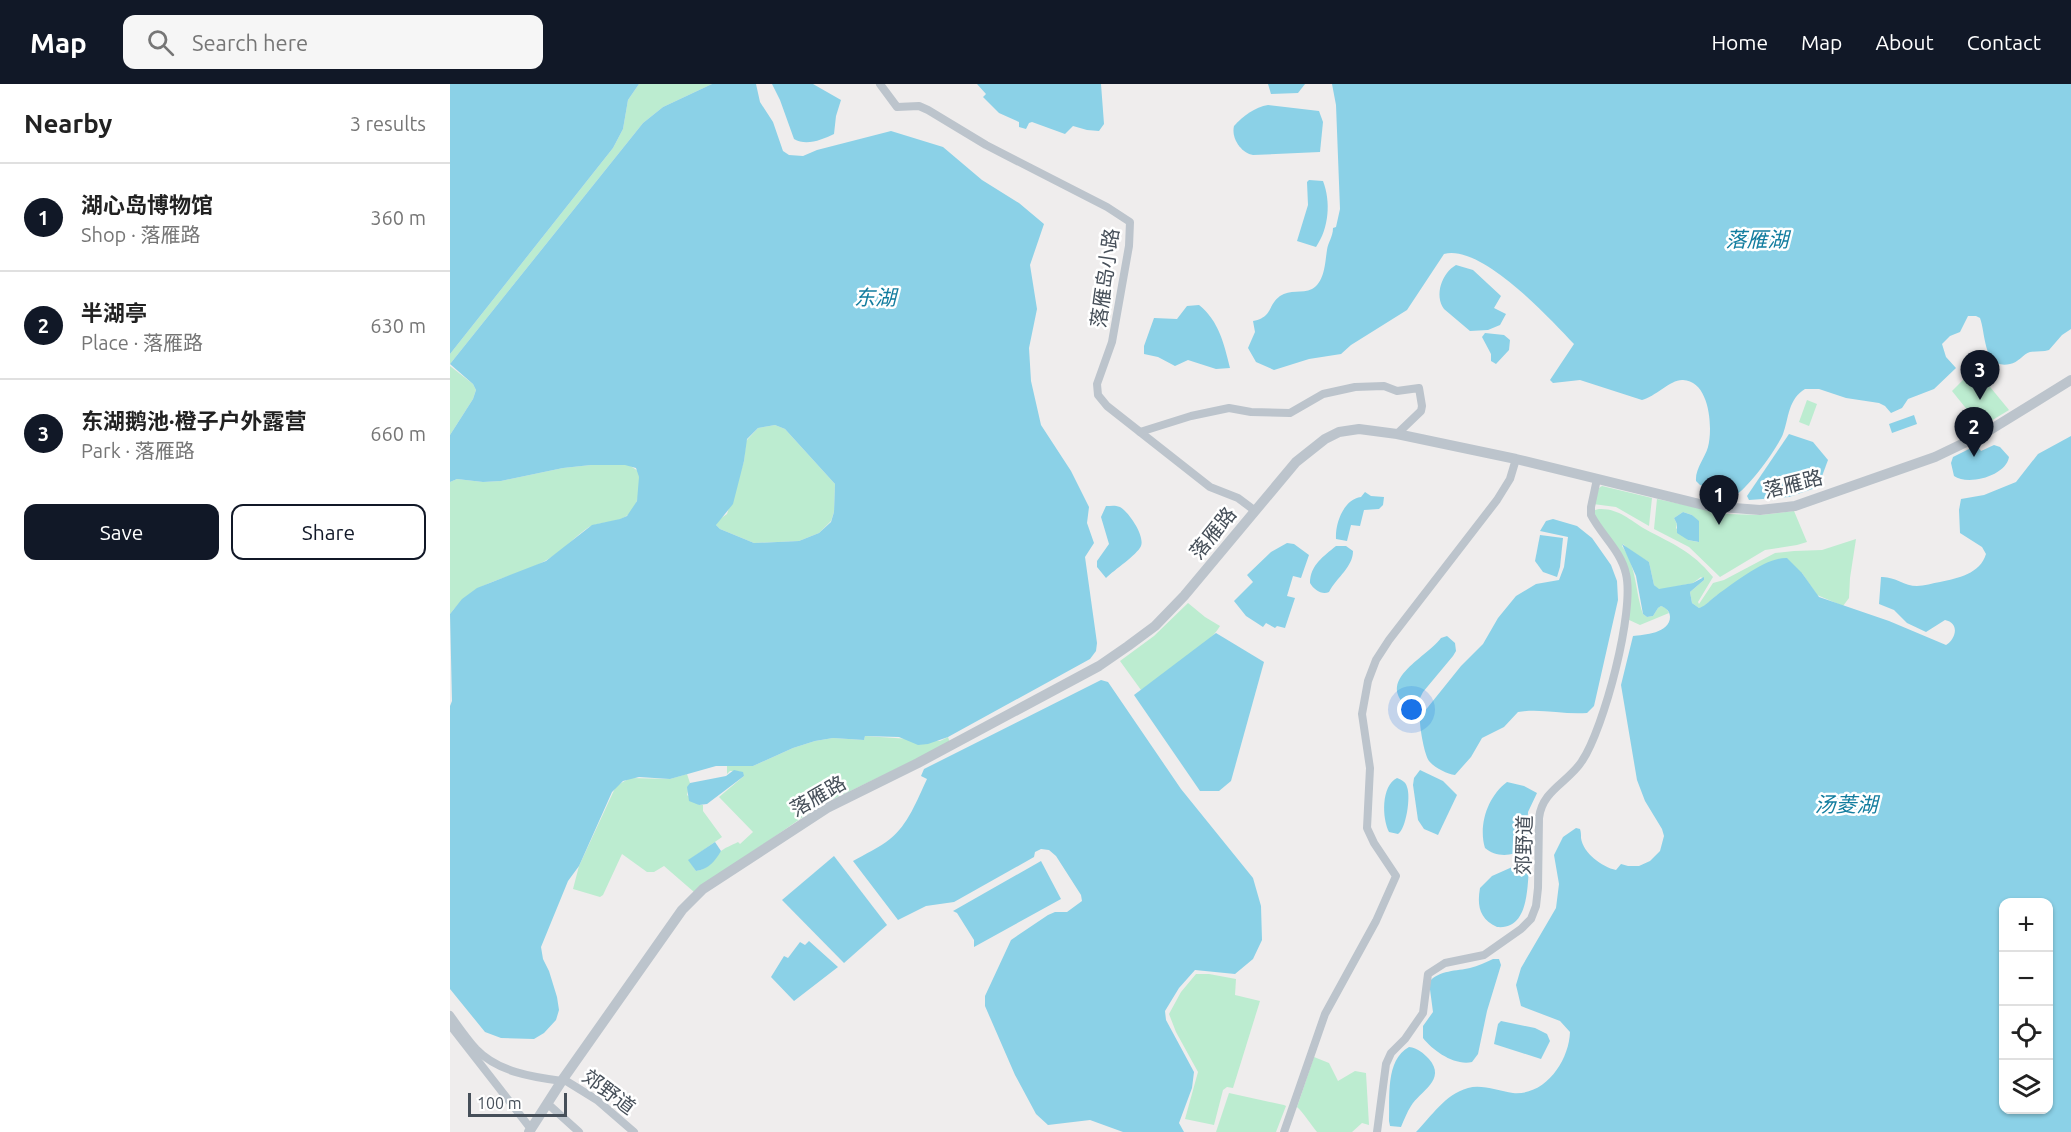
<!DOCTYPE html>
<meta charset="utf-8">
<style>
:root{--surface:#fff;--page:#f6f6f6;--text:#222;--muted:#767676;--line:#e0e0e0;--accent:#111827}
body{margin:0;font-family:Ubuntu,"Noto Sans SC",sans-serif;background:var(--page);color:var(--text)}
.controls{position:absolute;right:18px;bottom:18px;display:grid;overflow:hidden;border-radius:12px;box-shadow:0 2px 4px #0004}
.controls button{width:54px;height:54px;display:grid;place-items:center;padding:0;border:0;border-bottom:2px solid var(--line);background:var(--surface);color:var(--text);font:30px sans-serif}
.scale{position:absolute;left:18px;bottom:15px;width:99px;box-sizing:border-box;padding-left:6px;border:3px solid #464f59;border-top:0;font-size:16px;line-height:21px;white-space:nowrap;color:#464f59;-webkit-text-stroke:4px #fff;paint-order:stroke}
.you{position:absolute;left:962px;top:626px;width:21px;height:21px;margin:-15px;border:4px solid #fff;border-radius:50%;background:#1a73e8;box-shadow:0 0 0 9px #1a73e833}
.badge{display:grid;place-items:center;width:39px;height:39px;border-radius:50%;background:var(--accent);color:#fff;font-size:20px;font-weight:700}
.pin{position:absolute;translate:-50% -50px;filter:drop-shadow(0 2px 3px #0008)}
.pin::after{content:'';position:absolute;top:32px;width:21px;height:18px;background:inherit;clip-path:polygon(0 0,100% 0,50% 100%)}
.list{margin:0;padding:0;list-style:none}
h2{display:flex;justify-content:space-between;align-items:center;height:78px;margin:0;padding:0 24px;font-size:26px}
h2 small{font-size:20px;font-weight:400;color:var(--muted)}
.list li{display:grid;grid-template-columns:39px 1fr auto;gap:18px;align-items:center;box-sizing:border-box;height:108px;padding:0 24px;border-top:2px solid var(--line)}
.list b{display:block;font-size:22px;white-space:nowrap}
.list p{margin:0;font-size:20px;white-space:nowrap;color:var(--muted)}
.list em{font-size:20px;font-style:normal;color:var(--muted)}
.actions{display:flex;gap:12px;padding:18px 24px}
.actions a{flex:1;padding:14px 0;border:2px solid var(--accent);border-radius:12px;text-align:center;font-size:21px;color:var(--accent)}
.actions .main{background:var(--accent);color:#fff}
.icon{flex:none;width:33px;height:33px;fill:none;stroke:currentColor;stroke-width:2;stroke-linecap:round;stroke-linejoin:round}
.map{position:relative;flex:none;width:1621px;height:1048px;overflow:hidden}
header{display:flex;align-items:center;gap:36px;box-sizing:border-box;height:84px;padding:0 30px;background:var(--accent);color:#fff}
header strong{font-size:28px}
nav{display:flex;gap:33px;margin-inline-start:auto;font-size:21px}
.search{width:420px;height:54px;background:var(--page);display:flex;align-items:center;gap:15px;box-sizing:border-box;padding:0 21px;border-radius:12px;color:var(--muted);font-size:22px}
main{display:flex}
aside{flex:1;background:var(--surface)}
.map>svg:first-child{display:block}
.green{fill:#bcecd0;fill-rule:evenodd}
.water{fill:#8bd1e7;fill-rule:evenodd}
.lines{fill:none;stroke-linecap:round;stroke-linejoin:round}
.minor{stroke:#bcc4cc;stroke-width:8}
.tertiary{stroke:#bcc4cc;stroke-width:10}
.labels{text-anchor:middle;stroke-width:5;stroke-linejoin:round;paint-order:stroke}
.street-label{font-size:20px;fill:#464f59;stroke:#fff}
.water-label{font-size:21px;font-style:italic;fill:#137d9f;stroke:#fff}
</style>
<header>
<strong>Map</strong>
<div class="search"><svg class="icon" aria-label="search" viewBox="0 0 24 24"><circle cx="10" cy="10" r="6"/><path d="M15 15l6 6"/></svg>Search here</div>
<nav><a>Home</a><a>Map</a><a>About</a><a>Contact</a></nav>
</header>
<main>
<aside>
<h2>Nearby<small>3 results</small></h2>
<ul class="list">
<li><span class="badge">1</span><div><b>湖心岛博物馆</b><p>Shop · 落雁路</p></div><em>360 m</em></li>
<li><span class="badge">2</span><div><b>半湖亭</b><p>Place · 落雁路</p></div><em>630 m</em></li>
<li><span class="badge">3</span><div><b>东湖鹅池·橙子户外露营</b><p>Park · 落雁路</p></div><em>660 m</em></li>
</ul>
<div class="actions"><a class="main">Save</a><a>Share</a></div>
</aside>
<div class="map">
<svg width="1621" height="1048" viewBox="0 0 1621 1048">
<rect width="100%" height="100%" fill="#efeded"/>
<!-- green -->
<g class="green">
<path d="M189,0h73l-49,23 -20,16 -193,241v-10l163,-206 10,-19 5,-29z"/>
<path d="M0,282l23,18 3,6 -3,9 -23,36z"/>
<path d="M1519,290l17,8 23,28 -28,17 -29,-36z"/>
<path d="M1357,316l10,4 -8,22 -10,-4z"/>
<path d="M325,341l10,4 50,55 -1,28 -3,9 -12,12 -20,8 -45,2 -34,-14 -4,-4 1,-4 10,-7 17,-53 2,-20 12,-13z"/>
<path d="M141,381h38l9,6c4,16 1,41 -17,48 -10,4 -22,3 -32,8 -15,10 -27,25 -44,34 -37,20 -67,16 -95,53v-132l7,-3 26,3 18,-1 62,-13z"/>
<path d="M1152,402l50,12 -3,28 -33,-19 -23,-3 6,-16z"/>
<path d="M1207,415l71,15 33,1 33,-4 13,31 -10,3 -32,5 -45,27 -31,-30 -35,-18zM1233,428l9,3 7,8 -1,19 -10,-2 -12,-12 1,-4 -3,-6z"/>
<path d="M1149,425c19,-1 31,11 46,20 29,16 46,21 68,48l-15,25 1,2 14,-21 11,-3 51,-27 19,-2 28,-1 34,-11 -6,39 -1,20 -6,8 -26,-11 -15,-22 -85,22 -14,12 -4,1 -7,-5 -2,-11 14,-12 -3,-3 -8,6 -34,7 -5,-5 -5,-23 -19,-11 -7,-7 -1,2c15,21 13,45 21,68l4,3 6,-1 5,-8 3,-2 5,2 3,5 -29,12 -13,-6 3,-36 -36,-69 1,-4z"/>
<path d="M738,519l17,14 15,9c-13,22 -57,48 -79,64l-21,-29 34,-25z"/>
<path d="M415,652l75,5 8,-4 2,6 -131,63 -125,86 -30,-26 -10,6h-7l-25,-18 -19,41 -3,2 -27,-8 6,-23 37,-80 14,-8 40,1 17,-5 3,9 -3,12 12,10h4v6l19,26 -33,23 7,11c13,-2 16,-10 24,-19 4,-4 12,-7 18,-10l2,2 13,-12 -34,-35 25,-21 -5,-5h-9l-3,3v-8h26l40,-18 22,-7 18,-3 31,2z"/>
<path d="M746,890h13l27,5 -1,16 25,6 -27,87 -6,-1 -4,3 -9,35 -29,-6 13,-47 -22,-40 -7,-18 12,-22z"/>
<path d="M864,973l15,6 9,18 17,-10 11,2 3,52 -7,-2 -10,9h-35c-6,-7 -14,-20 -20,-25z"/>
<path d="M779,1009l55,12 2,1 -10,26h-60z"/>
</g>
<!-- water -->
<g class="water">
<path d="M0,0h189l-11,16 -5,29 -10,19 -163,206z"/>
<path d="M262,0h44l4,18 13,20 10,29 6,4 14,1 14,-6 74,-19 52,16 39,33 37,23 25,21 -14,41 7,44 -8,39 2,33 10,44 30,46 18,36 -2,16 7,20 -9,14 12,86 -1,8 -6,8 -142,78 -20,7 -10,1 -19,-8 -34,-1 -1,4 -31,-2 -18,3 -22,7 -40,18h-37l-46,13 -31,-2 -16,4 -11,11 -33,74 -11,15 -27,66 2,12 6,12 8,26 2,13 -3,10 -12,13 -10,6 -33,-1 -16,-6 -35,-43v-283l2,-5 -2,-87 12,-15 15,-11 69,-27 46,-36 28,-6 7,-3 10,-15 2,-24 -3,-9 -11,-3h-34l-28,3 -62,13 -18,1 -26,-3 -7,3v-47l23,-36 3,-9 -3,-6 -23,-20 193,-241 20,-16zM325,341l10,4 50,55 -1,28 -3,10 -12,11 -20,8 -45,2 -34,-14 -4,-4 17,-21 11,-43 3,-22 11,-11z"/>
<path d="M322,0h41l28,16 -5,16 -2,18c-12,6 -28,12 -40,5l-14,-39z"/>
<path d="M527,0h124l3,40 -5,7 -12,-1 -14,-4 -8,8 -33,-12 -3,1 -3,6 -7,-2v-5l-20,-9 -16,-16 3,-3z"/>
<path d="M818,0h37l-7,9 -27,1z"/>
<path d="M882,0h739v245l-9,6 -13,15c-6,2 -12,1 -19,2 -7,2 -12,11 -20,12 -27,6 -24,-30 -30,-46l-4,-2h-8l-8,16 -10,4 -8,8 4,13 10,11 -22,21 -26,10 -6,9 -11,5 -6,-7 -6,-3 -33,-5 -27,-9h-14c-17,10 -16,29 -22,45 -5,13 -36,56 -48,61l-35,-10 -4,-4c-1,-12 9,-23 12,-34 5,-19 2,-66 -25,-67 -12,-1 -28,17 -41,20l-62,-20 -27,3 -3,-3 24,-36c-25,-26 -92,-100 -130,-90l-37,56 -56,35 -10,9 -32,5 -35,11 -18,-8 -8,-14 7,-16 -2,-11c20,-4 14,-15 27,-25 10,-7 22,-2 32,-7 13,-7 13,-27 15,-39 1,-8 6,-13 6,-22l3,-1 4,-18 -4,-104z"/>
<path d="M818,21l51,6 4,11 -3,30 -67,3c-12,-2 -22,-17 -19,-29 9,-10 21,-19 34,-21z"/>
<path d="M859,96l14,1c8,21 6,47 -7,66l-19,-6 11,-36 -1,-23z"/>
<path d="M1006,181l17,5 28,26 -7,12 12,6 -6,11 -12,5 -18,1 -26,-22c-10,-14 -2,-36 12,-44z"/>
<path d="M749,221c20,16 25,39 31,63l-14,1 -28,-9 -13,6 -17,-9 -14,-3v-8l10,-28 23,1 10,-13z"/>
<path d="M1035,249l19,2 6,5 -1,10 -13,14 -5,-3v-7l-9,-17z"/>
<path d="M1464,331l3,9 -25,9 -3,-9z"/>
<path d="M1339,350l24,8 15,18 -10,27 -29,10 -40,3 -2,-4z"/>
<path d="M1621,352v696h-655c16,-16 28,-37 52,-44 14,-4 30,3 45,5 32,3 56,-32 57,-61l-10,-11 -39,-15 -5,-21 5,-17 35,-60 3,-24 -5,-29 9,-18 13,-9 4,1c1,3 1,6 1,9 2,15 21,29 35,32l5,-6 7,2h11l11,-5 10,-10 4,-15 -2,-7 -17,-28 -8,-21 -16,-95 12,-49c11,-1 37,-3 37,-19 0,-6 -4,-9 -9,-11l-3,2 -5,8 -6,1 -4,-3 -7,-38 -14,-32 27,18 5,23 5,4 34,-6 11,-6v3l-14,12 2,11 7,5c7,-2 12,-9 18,-13 17,-12 49,-38 70,-37l15,15 17,24 70,24 57,24c10,-6 14,-22 -1,-25l-19,12 -19,-9 -13,-13 -15,-6 2,-27c13,-1 23,9 36,9 7,0 16,-3 23,-4 18,-4 40,-8 46,-28l-4,-7 -22,-14 -1,-23 2,-11 23,-4 32,-13 22,-28zM1554,818h44v208h-44z"/>
<path d="M1544,361l6,2 9,10c-3,19 -41,29 -55,19l-3,-13 2,-6 20,-10h5l3,4z"/>
<path d="M915,408l6,4 13,1 -1,8 -4,4 -15,1 -4,16 -9,-1 -4,16 -11,-2c-1,-16 8,-40 25,-42z"/>
<path d="M656,422c5,0 9,-1 14,1 9,5 25,29 21,39 -4,9 -27,24 -35,32l-9,-11v-6l12,-17 -8,-27z"/>
<path d="M1233,428l9,3 7,6v21l-11,-2 -11,-7v-9l-3,-6z"/>
<path d="M1103,435l24,7 15,12 19,27 6,16 1,19 -24,106 -7,7c-23,2 -46,-5 -69,-1l-14,15 -22,11 -11,19 -16,18c-8,-1 -20,-7 -26,-14 -5,-7 -10,-37 -9,-44l41,-51 22,-22 15,-26 18,-22 20,-12 23,-4 5,-13 4,-30 -28,-6 6,-10z"/>
<path d="M1090,451l23,3 -3,29 -3,10 -14,-5 -8,-11z"/>
<path d="M837,459l7,1 15,11 -8,23 -8,-2 -6,20 8,2 -10,30 -8,-2 -2,2 -9,-5 -3,4 -17,-11 -12,-15 19,-19 -6,-7 24,-23z"/>
<path d="M886,462h10l7,5c0,16 -16,26 -24,41 -7,3 -15,-2 -19,-9 0,-18 14,-27 26,-37z"/>
<path d="M766,549l48,29 -33,119 -12,10h-19l-66,-96z"/>
<path d="M997,552l8,7 1,8 -3,5 -30,36 -8,16 -5,1c-37,-28 15,-50 31,-71z"/>
<path d="M651,596l7,2 73,107 72,89 8,28 1,34 -9,19 -18,15 -40,-4 -16,18 -14,23 1,9 28,52 -2,16 -13,35 5,9h-61l-33,-12 -42,5 -12,-11 -21,-39 -30,-69v-10l26,-56 37,-25 7,-3h12l15,-11 -1,-6 -25,-39 -7,-6 -8,-1 -6,3 -1,5 -80,45 -28,4 -28,14 -45,-59c12,-7 26,-13 37,-22 18,-14 27,-39 37,-60l-6,-3 3,-7z"/>
<path d="M284,686l9,2 1,4 -37,28 -8,1 -10,-4 -2,-14 3,-4 36,-7z"/>
<path d="M970,686l23,11 14,14 -19,40 -14,-6 -6,-9 -5,-35 1,-7z"/>
<path d="M947,694c5,2 9,4 10,9 4,10 -1,42 -9,47l-9,-2c-7,-14 -8,-46 8,-54z"/>
<path d="M1057,698l17,4 13,7 -9,19 -1,27 -4,10c-11,8 -28,8 -38,-1 -7,-23 3,-52 22,-66z"/>
<path d="M265,758l6,9c-6,10 -12,18 -25,20l-8,-11z"/>
<path d="M384,772l53,69 -43,38 -62,-63z"/>
<path d="M591,777l20,38 -87,48v-7l-17,-27 -4,-2z"/>
<path d="M1069,780h7l3,5c-2,21 -1,61 -32,58 -18,-8 -20,-22 -17,-39l12,-12z"/>
<path d="M359,857l29,26 -44,34 -23,-24 13,-21 4,2 12,-16 5,3z"/>
<path d="M1043,875h6l2,6 -14,46 -9,43 -6,8c-17,4 -39,-11 -49,-24v-12l10,-14 -4,-30c10,-12 28,-11 41,-14 8,-2 16,-6 23,-9z"/>
<path d="M1051,937l34,7 12,6 3,7 -9,18 -47,-15 4,-20z"/>
<path d="M959,963c9,1 14,6 20,12 18,21 -9,32 -18,47 -4,6 -7,14 -10,21l-11,-1 -1,-5c1,-23 -4,-61 20,-74z"/>
</g>
<g class="lines">
<!-- minor -->
<g class="minor">
<path d="M430,0l17,23 22,-1 9,4 58,35 121,62 23,15 -1,24 -17,96 -15,42 1,11 9,11 103,81 28,11 16,12"/>
<path d="M690,348l51,-16 38,-8 22,4 39,1 33,-19 32,-7 29,-1 13,5 22,-3 3,18 -1,5 -24,23"/>
<path d="M0,931c8,11 16,23 26,34 22,23 56,28 86,32"/>
<path d="M0,941l81,104"/>
<path d="M113,995l34,21 37,32"/>
<path d="M98,1020l31,28"/>
<path d="M834,1048l41,-118 51,-93 20,-45 -22,-33 -7,-15 3,-60 -8,-54 6,-33 8,-21 13,-20 108,-140 13,-21 6,-20"/>
<path d="M927,1048l9,-68 5,-11 14,-14 18,-26 5,-39 17,-11 39,-8 37,-26 10,-10 5,-13 2,-18 1,-70c3,-28 30,-36 43,-57 22,-33 53,-150 44,-187 -5,-23 -24,-38 -35,-59v-8l6,-28"/>
</g>
<!-- tertiary -->
<path class="tertiary" d="M79,1048l34,-53 119,-169 21,-21 124,-81 91,-45 181,-97 29,-20 27,-20 29,-30 112,-134 29,-23 14,-7 20,-3 38,5 119,25 192,47 52,4 35,-4 140,-49 50,-24 86,-53"/>
</g>
<g class="labels">
<!-- street labels -->
<g class="street-label">
<text transform="translate(655 194) rotate(-82)" y="7">落雁岛小路</text>
<text transform="translate(1343 400) rotate(-14)" y="7">落雁路</text>
<text transform="translate(763 449) rotate(-51)" y="7">落雁路</text>
<text transform="translate(368 712) rotate(-30)" y="7">落雁路</text>
<text transform="translate(1074 761) rotate(-88)" y="7">郊野道</text>
<text transform="translate(159 1008) rotate(37)" y="7">郊野道</text>
</g>
<!-- water labels -->
<g class="water-label">
<text x="1307" y="163">落雁湖</text>
<text x="425" y="221">东湖</text>
<text x="1396" y="728">汤菱湖</text>
</g>
</g>
</svg>
<div class="controls">
<button>+</button>
<button>−</button>
<button><svg class="icon" aria-label="locate" viewBox="0 0 24 24"><circle cx="12" cy="12" r="6"/><path d="M12 2v4M12 18v4M2 12h4M18 12h4"/></svg></button>
<button><svg class="icon" aria-label="layers" viewBox="0 0 24 24"><path d="M12 4l9 5-9 5-9-5zM3 14l9 5 9-5"/></svg></button>
</div>
<div class="scale">100 m</div>
<div class="you"></div>
<div class="pin badge" style="left:1269px;top:441px">1</div>
<div class="pin badge" style="left:1524px;top:373px">2</div>
<div class="pin badge" style="left:1530px;top:316px">3</div>
</div>
</main>
